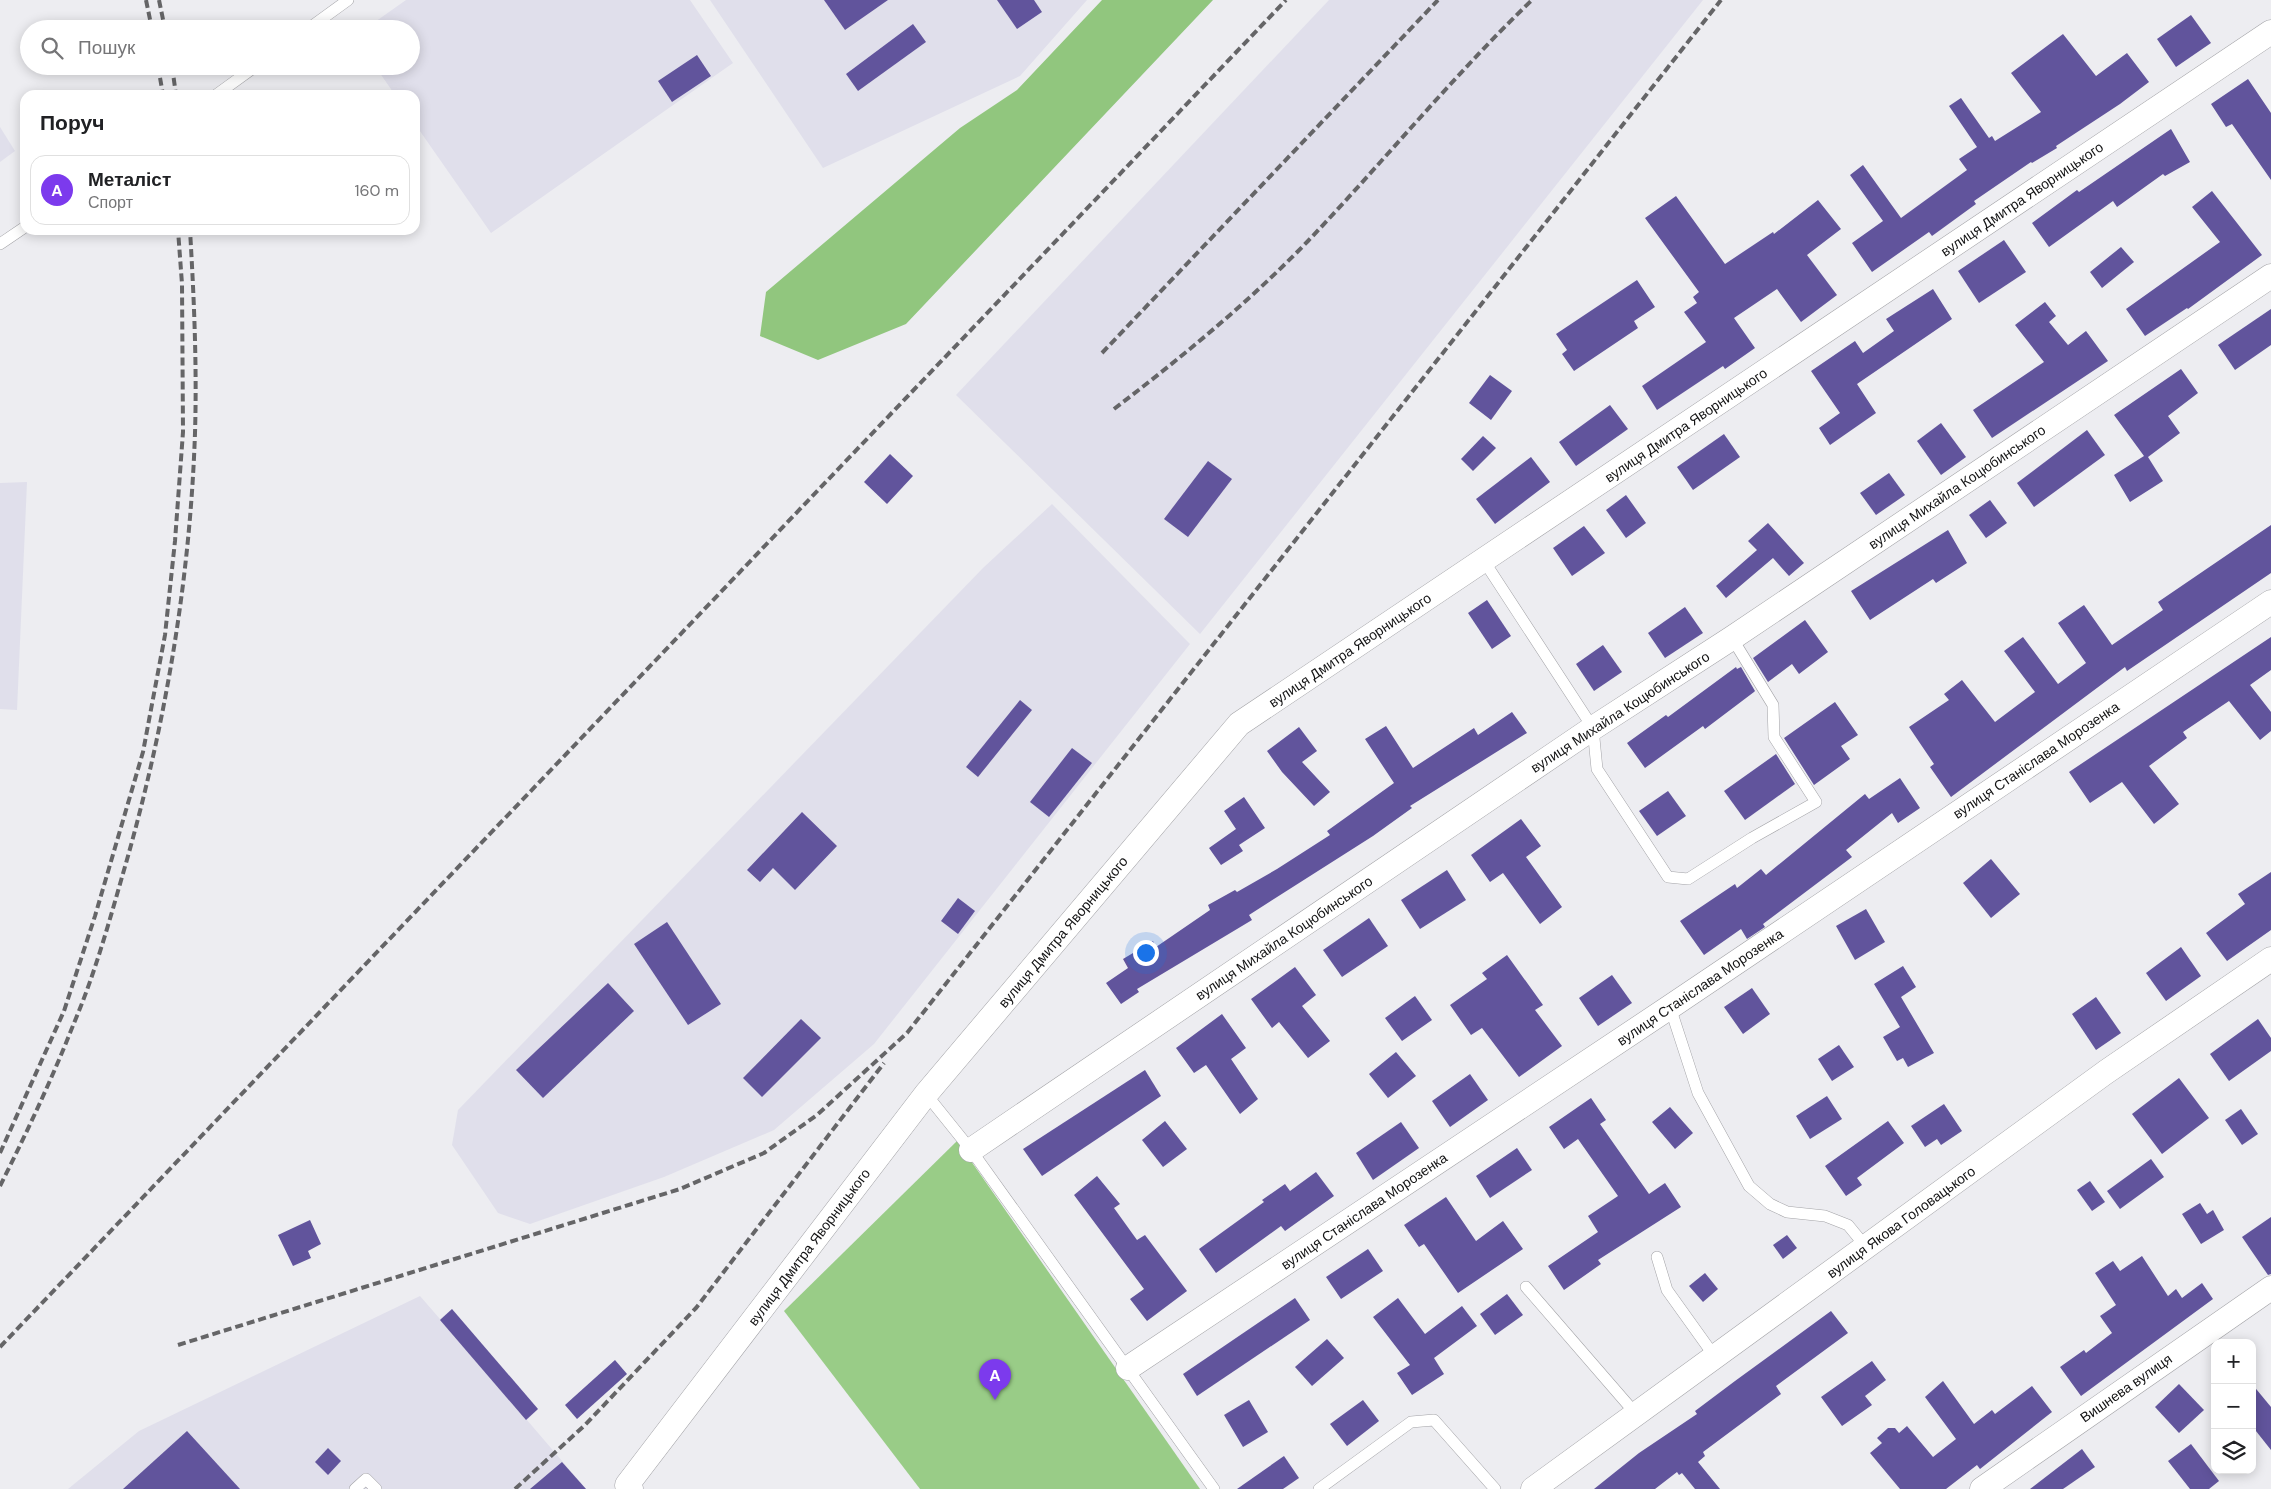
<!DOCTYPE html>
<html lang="uk">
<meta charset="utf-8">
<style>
:root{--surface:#fff;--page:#f2f2f2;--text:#202124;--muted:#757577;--line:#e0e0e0;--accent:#7c3aed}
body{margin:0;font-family:"DM Sans",sans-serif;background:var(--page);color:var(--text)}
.controls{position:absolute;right:15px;bottom:15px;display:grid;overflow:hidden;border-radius:10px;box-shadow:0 2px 12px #0003}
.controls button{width:45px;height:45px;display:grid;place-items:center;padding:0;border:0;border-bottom:1px solid var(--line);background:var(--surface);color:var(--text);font:25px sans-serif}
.you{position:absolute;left:1145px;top:952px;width:18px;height:18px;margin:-12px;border:4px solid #fff;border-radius:50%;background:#1a73e8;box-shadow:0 0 0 8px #1a73e833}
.badge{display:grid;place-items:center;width:32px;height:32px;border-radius:50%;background:var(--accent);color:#fff;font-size:16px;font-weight:700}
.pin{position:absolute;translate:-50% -41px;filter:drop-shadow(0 1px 2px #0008)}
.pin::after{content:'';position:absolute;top:26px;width:18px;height:15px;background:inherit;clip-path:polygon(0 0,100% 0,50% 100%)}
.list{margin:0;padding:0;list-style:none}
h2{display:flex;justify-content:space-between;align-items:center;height:65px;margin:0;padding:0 20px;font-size:21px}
h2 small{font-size:16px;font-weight:400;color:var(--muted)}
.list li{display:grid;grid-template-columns:32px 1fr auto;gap:15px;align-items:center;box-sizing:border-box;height:70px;margin:0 10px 10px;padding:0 10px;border:1px solid var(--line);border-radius:15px}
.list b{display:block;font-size:19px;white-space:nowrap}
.list p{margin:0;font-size:16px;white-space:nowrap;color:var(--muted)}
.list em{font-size:16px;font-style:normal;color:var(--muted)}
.icon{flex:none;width:28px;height:28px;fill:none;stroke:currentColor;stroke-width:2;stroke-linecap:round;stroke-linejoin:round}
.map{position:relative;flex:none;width:2271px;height:1489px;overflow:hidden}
.search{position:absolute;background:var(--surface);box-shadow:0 2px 12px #0003;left:20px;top:20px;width:400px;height:55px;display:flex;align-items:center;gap:12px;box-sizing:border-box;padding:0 18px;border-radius:28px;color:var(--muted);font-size:19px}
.panel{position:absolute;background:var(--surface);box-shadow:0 2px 12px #0003;left:20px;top:90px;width:400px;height:145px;border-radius:15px}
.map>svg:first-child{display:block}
.built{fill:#e0dfeb}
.green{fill:#99cc87}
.forest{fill:#91c67e}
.building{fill:#61549c}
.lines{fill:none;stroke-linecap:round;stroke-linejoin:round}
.lane-casing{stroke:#a3a3a7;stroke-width:12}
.street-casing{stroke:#a3a3a7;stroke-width:25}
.lane{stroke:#fff;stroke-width:11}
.street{stroke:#fff;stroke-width:24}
.rail{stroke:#656567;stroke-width:4;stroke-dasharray:8 4;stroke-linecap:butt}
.labels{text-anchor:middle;stroke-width:5;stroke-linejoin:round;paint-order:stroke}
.street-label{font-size:14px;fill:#121213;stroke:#fff}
</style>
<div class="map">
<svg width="2271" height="1489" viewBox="0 0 2271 1489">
<rect width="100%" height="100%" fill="#ededf1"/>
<!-- built -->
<g class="built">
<path d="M406,0h284l43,63 -242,170 -76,-109v-29h-20l-20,-29h36v-37h-46z"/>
<path d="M710,0h377l-67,76 -197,92z"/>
<path d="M1329,0h374l-503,634 -244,-239z"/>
<path d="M0,127l15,24 -15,11z"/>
<path d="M27,482l-10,228 -17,-1v-226z"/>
<path d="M1052,504l138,140 -316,400 -100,86 -110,47 -134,47 -32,-11 -46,-68 6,-35 525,-542z"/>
<path d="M420,1296l20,23 12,-10 86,100 -11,11 59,69h-518l71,-58z"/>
</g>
<!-- green -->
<path class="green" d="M957,1141l243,348h-280l-136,-178z"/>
<!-- forest -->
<path class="forest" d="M1102,0h111l-307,324 -88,36 -58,-24 6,-44 194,-164 57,-38z"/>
<!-- building -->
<g class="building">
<path d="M824,0h64l-43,30z"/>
<path d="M997,0h37l8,12 -25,17z"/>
<path d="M2191,15l20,28 -35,24 -19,-28z"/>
<path d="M913,24l13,18 -68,49 -12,-17z"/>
<path d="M2063,34l33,42 31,-23 22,29 -29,22 -64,42 1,2 -25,15 -1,-1 -57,39 2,3 -44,32 -3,-4 -57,40 -20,-29 31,-22 -33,-46 13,-10 38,53 66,-48 -8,-11 18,-12 -28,-41 12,-8 28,40 3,-2 3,5 46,-29 -30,-39z"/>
<path d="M697,55l14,21 -39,26 -14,-21z"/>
<path d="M2248,79l23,34v67l-39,-56 -6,3 -15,-23z"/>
<path d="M2171,129l19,33 -25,14 -2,-2 -46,33 -4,-6 -64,46 -17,-24 45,-33 2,2z"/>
<path d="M2212,191l50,64 -74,54 -1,-1 -42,28 -19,-27 94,-67 -28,-35z"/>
<path d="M1676,196l49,68 48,-32 1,2 44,-34 23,29 -34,26 30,40 -36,27 -24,-33 -43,29 21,30 -30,21 -2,-3 -66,44 -15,-24 64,-44 -22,-30 13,-9 -4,-6 6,-5 -54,-74z"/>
<path d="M2004,240l22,32 -47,31 -21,-32z"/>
<path d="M2121,247l13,15 -32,26 -12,-16z"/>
<path d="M1637,280l18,27 -21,14 4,7 -64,43 -12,-17 5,-4 -11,-16z"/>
<path d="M1933,289l19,30 -95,65 19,29 -46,32 -11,-17 21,-15 -29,-42 44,-30 8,12 31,-22 -8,-12z"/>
<path d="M2045,302l11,14 -7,6 19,23 18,-14 22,30 -116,77 -19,-28 71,-48 -29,-37z"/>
<path d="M2271,309v36l-36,25 -17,-25z"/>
<path d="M2181,369l17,24 -30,23 12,17 -32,24 15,24 -33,21 -16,-27 30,-19 -30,-41z"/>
<path d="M1490,375l22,16 -21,29 -22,-17z"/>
<path d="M1610,405l18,24 -52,37 -17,-24z"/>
<path d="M1941,423l25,34 -25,18 -24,-34z"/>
<path d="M2087,430l18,25 -71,52 -17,-24z"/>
<path d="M1724,434l16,23 -47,33 -16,-23z"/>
<path d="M1483,436l13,12 -23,23 -12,-12z"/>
<path d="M890,454l23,22 -26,28 -23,-22z"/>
<path d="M1531,457l19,25 -55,42 -19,-25z"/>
<path d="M1208,461l24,18 -44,58 -24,-18z"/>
<path d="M1889,473l16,22 -29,20 -16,-22z"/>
<path d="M1626,495l20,28 -20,15 -20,-28z"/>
<path d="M1990,500l17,23 -21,15 -17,-23z"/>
<path d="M1768,523l36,40 -15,13 -16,-18 -47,40 -10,-12 41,-36 -9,-9z"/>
<path d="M2271,525v48l-144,98 -2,-4 -174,130 -21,-30 4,-3 -25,-37 40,-27 -5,-6 18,-14 33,42 40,-30 -31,-41 19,-14 35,47 28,-21 -28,-40 26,-18 28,40 51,-35 -5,-8z"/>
<path d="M1584,526l21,27 -33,23 -19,-28z"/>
<path d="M1948,530l19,33 -31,20 -3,-4 -63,41 -19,-29z"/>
<path d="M1487,600l24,36 -19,13 -24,-36z"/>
<path d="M1685,607l18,26 -38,25 -17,-25z"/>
<path d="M1805,620l23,32 -29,22 -7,-10 -24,18 -15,-24z"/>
<path d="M2271,637v33l-21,15 21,27v19l-11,9 -31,-39 -46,31 4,6 -38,28 30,38 -25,20 -32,-42 -32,21 -21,-31z"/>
<path d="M1603,645l19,27 -28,19 -18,-27z"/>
<path d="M1736,667l1,2 4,-2 14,24 -1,1 -49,37 -2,-3 -58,42 -18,-25 39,-28 2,2z"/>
<path d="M1020,700l12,10 -54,67 -12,-10z"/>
<path d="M1835,702l23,33 -17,11 9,13 -36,26 -30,-47z"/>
<path d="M1512,712l15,21 -117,73 2,2 -39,28 -124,79 3,5 -115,69 2,3 -18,12 -15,-21 22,-15 -5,-9 30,-18 3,6 54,-37 -2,-5 27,-15 2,2 40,-23 53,-34 -3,-4 67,-48 -29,-44 21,-13 27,42 61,-40 4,7z"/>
<path d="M1299,727l18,24 -15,11 28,30 -16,14 -32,-34 -15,-21z"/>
<path d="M1072,748l20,15 -43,54 -19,-15z"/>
<path d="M1776,754l19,30 -50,36 -21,-29z"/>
<path d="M1900,778l20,30 -22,15 -6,-10 -46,37 6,7 -89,67 2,3 -18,12 -6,-10 -37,26 -24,-34 55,-37 2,4 24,-19 5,6 99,-81 4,5z"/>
<path d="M1668,791l18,25 -29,20 -18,-25z"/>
<path d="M1244,797l21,31 -26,17 4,6 -22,14 -12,-17 27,-19 -12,-18z"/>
<path d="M802,812l35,34 -42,44 -22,-22 -13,14 -13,-12z"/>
<path d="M1521,819l20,27 -15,11 36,50 -22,17 -37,-51 -13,9 -19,-27z"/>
<path d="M1991,859l29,35 -29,24 -28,-35z"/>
<path d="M1447,870l19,30 -46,29 -19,-29z"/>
<path d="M2271,872v58l-44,31 -21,-28 39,-29 -7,-10z"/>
<path d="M958,898l17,13 -17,23 -17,-13z"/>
<path d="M1866,909l19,33 -30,18 -19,-34z"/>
<path d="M1369,918l19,28 -46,31 -19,-27z"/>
<path d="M667,922l54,82 -33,21 -54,-81z"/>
<path d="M2181,947l20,29 -35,25 -20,-28z"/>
<path d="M1507,955l36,50 -8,5 27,36 -43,31 -37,-49 -11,7 -21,-30 37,-26 -5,-6z"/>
<path d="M1903,966l13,21 -15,10 33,56 -26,14 -5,-9 -6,3 -14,-24 17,-10 -26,-43z"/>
<path d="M1295,967l21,28 -14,11 28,35 -22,17 -29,-36 -7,6 -21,-29z"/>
<path d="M1612,975l20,28 -34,23 -19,-28z"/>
<path d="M608,983l26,28 -91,87 -27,-28z"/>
<path d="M1752,988l18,26 -27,20 -19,-27z"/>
<path d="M1415,996l17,24 -30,21 -17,-23z"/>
<path d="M2096,997l25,36 -25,17 -24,-36z"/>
<path d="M1222,1014l24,34 -15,11 27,40 -18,15 -34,-49 -12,8 -18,-25z"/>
<path d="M801,1019l20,19 -59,59 -19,-19z"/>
<path d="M2258,1019l13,19v13l-42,30 -19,-27z"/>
<path d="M1839,1045l15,22 -22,14 -14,-22z"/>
<path d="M1396,1052l20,24 -28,22 -19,-24z"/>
<path d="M1145,1070l16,26 -119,80 -19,-27z"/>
<path d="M1470,1074l18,26 -38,27 -18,-26z"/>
<path d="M2179,1078l30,40 -47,36 -30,-40z"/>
<path d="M1827,1096l15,23 -32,20 -14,-23z"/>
<path d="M1591,1098l15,22 -6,4 49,70 16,-11 16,24 -83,53 3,4 -37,26 -16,-24 50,-34 -10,-16 30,-20 -40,-57 -14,10 -15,-22z"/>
<path d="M1944,1104l18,27 -21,14 -4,-6 -12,8 -14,-21z"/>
<path d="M1670,1107l23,26 -18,16 -23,-27z"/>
<path d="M2241,1109l17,25 -16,11 -17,-25z"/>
<path d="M1165,1121l22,28 -24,18 -21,-27z"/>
<path d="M1888,1121l16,22 -47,35 5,7 -16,11 -21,-30z"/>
<path d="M1401,1122l18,26 -46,32 -17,-27z"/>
<path d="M1517,1148l15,22 -42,28 -14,-22z"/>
<path d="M2151,1159l13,18 -44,32 -13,-18z"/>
<path d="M1316,1172l18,24 -49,35 -4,-5 -65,47 -17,-24 65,-47 -2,-2 23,-16 5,7z"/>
<path d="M1097,1176l23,28 -6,4 23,32 8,-5 42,56 -40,30 -17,-22 14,-10 -70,-94z"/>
<path d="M2090,1181l15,21 -13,9 -15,-21z"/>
<path d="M1446,1197l30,44 27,-20 20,28 -65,44 -34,-49 -5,3 -15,-22z"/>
<path d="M2200,1203l7,11 6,-4 11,20 -23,14 -19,-30z"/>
<path d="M2271,1217v57l-3,1 -26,-38z"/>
<path d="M310,1220l11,24 -13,7 3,7 -18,8 -15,-31z"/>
<path d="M1787,1235l10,13 -14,11 -10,-14z"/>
<path d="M1368,1249l15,22 -42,28 -15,-22z"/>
<path d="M2142,1256l26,40 8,-7 6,9 20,-15 11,16 -132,97 -21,-29 24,-17 2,3 26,-20 -12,-17 16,-11 -21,-32 18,-12 7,10z"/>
<path d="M1705,1273l13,16 -15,13 -14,-16z"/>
<path d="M1507,1294l16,21 -28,20 -15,-21z"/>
<path d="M1295,1298l15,22 -113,76 -14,-22z"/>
<path d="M1398,1298l27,36 37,-28 15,20 -43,32 10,16 -32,21 -15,-22 13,-8 -37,-48z"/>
<path d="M452,1309l86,100 -12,11 -86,-100z"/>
<path d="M1831,1311l17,22 -72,53 5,8 -78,58 2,4 -7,6 22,27h-25l-13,-16 -3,2 -2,-3 -22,17h-61l45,-36 58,-39 -2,-3 40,-30z"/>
<path d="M1327,1339l17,19 -32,28 -17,-19z"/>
<path d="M615,1360l12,14 -50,45 -12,-14z"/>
<path d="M1872,1361l14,19 -21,16 7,9 -30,21 -21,-29z"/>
<path d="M1943,1381l31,43 18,-14 3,4 37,-28 20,26 -72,57 -3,-4 -31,24h-46l-30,-36 12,-10 -5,-5 11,-10h7l4,5 8,-7 26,31 23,-18 -31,-42z"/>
<path d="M2179,1384l25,26 -25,23 -24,-26z"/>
<path d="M2252,1384l19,23v43l-19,-24z"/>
<path d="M1249,1400l19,32 -25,15 -19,-32z"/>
<path d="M1363,1400l16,21 -32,25 -17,-22z"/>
<path d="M187,1431l53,58h-117z"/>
<path d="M2191,1444l28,37 -10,8h-19l-22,-28z"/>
<path d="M328,1448l13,13 -13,14 -13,-13z"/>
<path d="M2082,1449l13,18 -32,22h-33z"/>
<path d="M1284,1456l15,22 -16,11h-46z"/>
<path d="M562,1462l24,27h-56z"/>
</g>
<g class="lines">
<!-- lane casing -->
<g class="lane-casing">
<g id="lane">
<path d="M308,29l40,-29"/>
<path d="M216,95l40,-29"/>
<path d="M0,244l25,-17"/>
<path d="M1484,561l109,167 4,41 71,108 20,2 64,-41 64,-36 -42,-65 -1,-32 -41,-67"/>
<path d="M1670,1007l28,86 51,93 21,18 17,8 38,4 23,9 18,22"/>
<path d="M926,1094l45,56 243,339"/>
<path d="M1657,1257l10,33 48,67"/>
<path d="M1526,1287l110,127"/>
<path d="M355,1489l11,-10 10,10"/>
<path d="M1319,1489l92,-67 23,-2 61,69"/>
</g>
</g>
<!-- street casing -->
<g class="street-casing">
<g id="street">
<path d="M971,1150l622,-422 139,-90 539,-362"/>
<path d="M1128,1368l542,-361 601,-405"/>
<path d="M631,1489l-4,-4 299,-391 313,-370 1032,-692"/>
<path d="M1533,1489l573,-417 165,-113"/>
<path d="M1982,1489l289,-201"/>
</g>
</g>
<!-- lane -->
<use href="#lane" class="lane"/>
<!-- street -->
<use href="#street" class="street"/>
<!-- rail -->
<g class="rail">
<path d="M146,0l6,29"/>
<path d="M159,0l6,29"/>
<path d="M158,66l5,29"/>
<path d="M172,66l4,29"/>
<path d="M1102,353l336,-353"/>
<path d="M1114,409c68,-52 135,-107 194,-168 76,-80 145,-165 224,-241"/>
<path d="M0,1153l64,-142 31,-95 48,-164 22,-117 10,-94 8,-109 -1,-148 -4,-54"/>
<path d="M0,1186c27,-54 52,-107 74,-163 20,-47 34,-97 48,-146 42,-144 68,-294 73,-444 2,-68 -1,-135 -5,-203"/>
<path d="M178,1345l502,-156 84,-36 53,-38 90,-82 814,-1033"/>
<path d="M0,1347l1286,-1347"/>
<path d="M515,1489l70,-64 111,-117 188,-245"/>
</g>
</g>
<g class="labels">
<!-- street labels -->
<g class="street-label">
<text transform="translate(2022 199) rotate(-34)" y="5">вулиця Дмитра Яворницького</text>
<text transform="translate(1686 425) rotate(-34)" y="5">вулиця Дмитра Яворницького</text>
<text transform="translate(1957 487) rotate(-34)" y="5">вулиця Михайла Коцюбинського</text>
<text transform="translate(1350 650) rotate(-34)" y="5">вулиця Дмитра Яворницького</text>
<text transform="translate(1620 712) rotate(-33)" y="5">вулиця Михайла Коцюбинського</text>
<text transform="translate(2036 760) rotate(-34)" y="5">вулиця Станіслава Морозенка</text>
<text transform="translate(1063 932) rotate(-50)" y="5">вулиця Дмитра Яворницького</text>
<text transform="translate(1284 938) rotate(-34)" y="5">вулиця Михайла Коцюбинського</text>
<text transform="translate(1700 987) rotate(-34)" y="5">вулиця Станіслава Морозенка</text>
<text transform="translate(1364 1211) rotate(-34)" y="5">вулиця Станіслава Морозенка</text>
<text transform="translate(1901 1222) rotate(-36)" y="5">вулиця Якова Головацького</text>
<text transform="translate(809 1247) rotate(-53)" y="5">вулиця Дмитра Яворницького</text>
<text transform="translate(2126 1388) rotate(-35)" y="5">Вишнева вулиця</text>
</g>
</g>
</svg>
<div class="controls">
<button>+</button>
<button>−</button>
<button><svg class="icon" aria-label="layers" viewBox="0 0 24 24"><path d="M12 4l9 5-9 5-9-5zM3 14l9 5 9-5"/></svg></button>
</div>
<div class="you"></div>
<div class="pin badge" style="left:995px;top:1400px">A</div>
<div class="search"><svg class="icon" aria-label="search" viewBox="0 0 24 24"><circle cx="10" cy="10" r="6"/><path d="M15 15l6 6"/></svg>Пошук</div>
<section class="panel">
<h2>Поруч<small></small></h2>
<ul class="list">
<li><span class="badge">A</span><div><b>Металіст</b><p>Спорт</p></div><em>160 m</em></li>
</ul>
</section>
</div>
